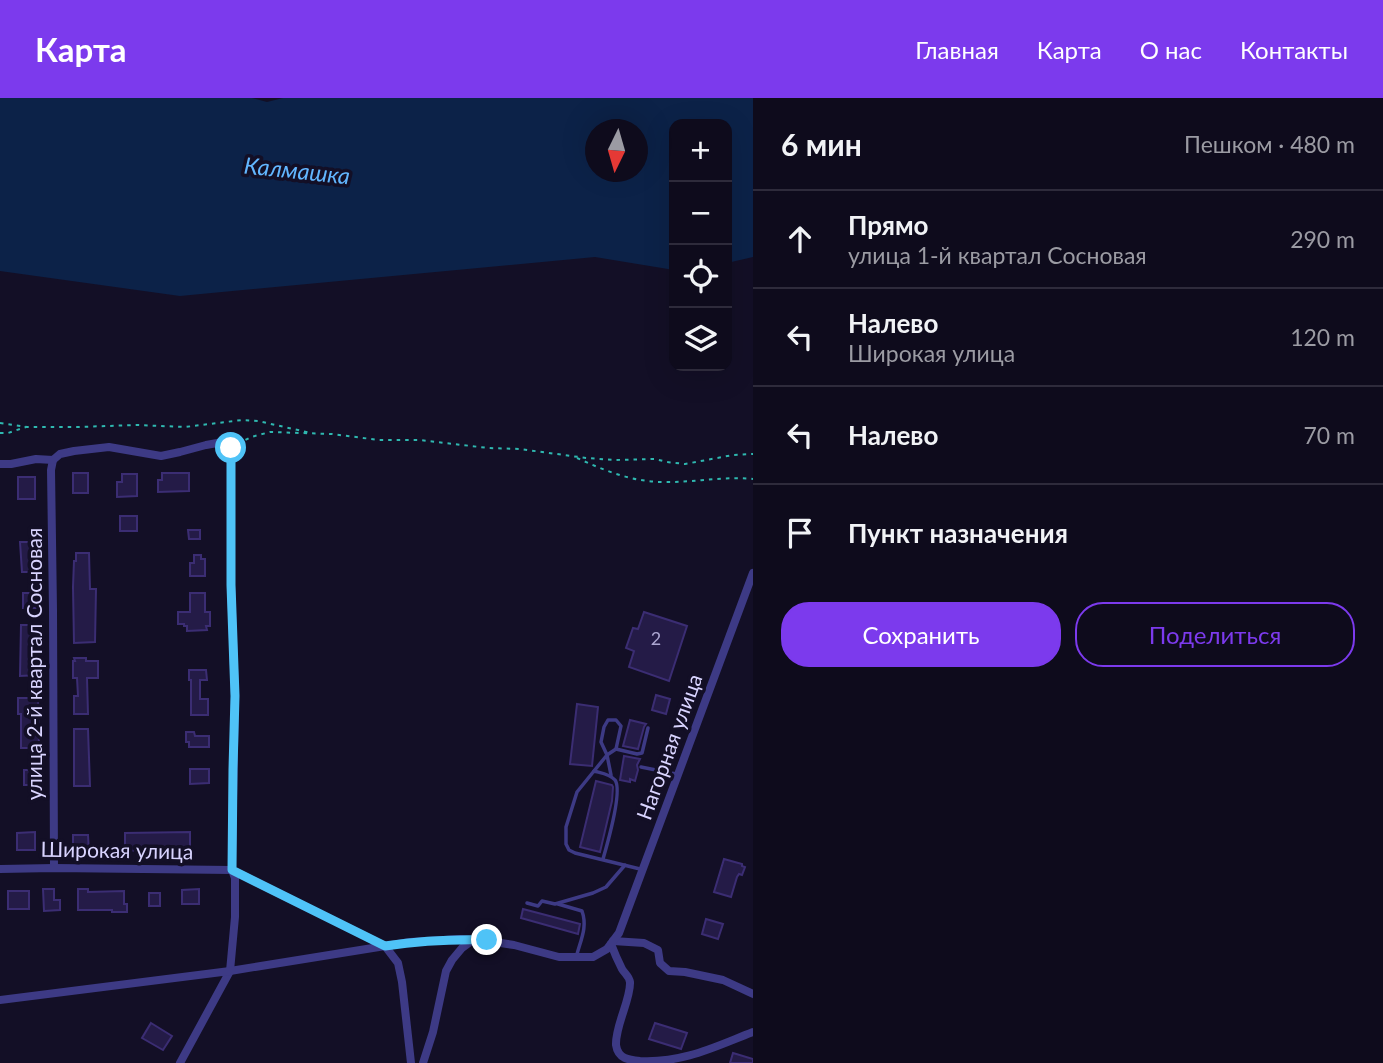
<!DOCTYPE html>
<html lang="ru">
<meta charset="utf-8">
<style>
:root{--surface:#0e0b1c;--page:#171425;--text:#f1f3f6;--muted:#9b9ba3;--line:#2e2b3b;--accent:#7c3aed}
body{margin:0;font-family:Lato,sans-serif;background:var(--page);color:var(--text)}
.controls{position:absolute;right:21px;top:21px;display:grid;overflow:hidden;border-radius:14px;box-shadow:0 7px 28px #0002}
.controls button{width:63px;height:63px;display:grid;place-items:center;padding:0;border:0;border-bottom:2px solid var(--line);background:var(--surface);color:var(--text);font:35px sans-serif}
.compass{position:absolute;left:585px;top:21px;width:63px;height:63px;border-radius:50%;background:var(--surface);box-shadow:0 7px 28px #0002;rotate:185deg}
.stop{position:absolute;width:21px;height:21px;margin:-16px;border:5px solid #4fc3f7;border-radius:50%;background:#fff}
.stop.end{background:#4fc3f7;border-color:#fff;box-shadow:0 2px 7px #0008}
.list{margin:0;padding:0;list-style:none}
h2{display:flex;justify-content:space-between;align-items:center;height:91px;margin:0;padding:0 28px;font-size:30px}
h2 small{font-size:23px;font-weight:400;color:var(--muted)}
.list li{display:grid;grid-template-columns:46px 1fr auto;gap:21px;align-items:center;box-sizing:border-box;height:98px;padding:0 28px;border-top:2px solid var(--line)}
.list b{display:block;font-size:26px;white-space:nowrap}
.list p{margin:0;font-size:23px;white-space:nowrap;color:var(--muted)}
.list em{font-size:23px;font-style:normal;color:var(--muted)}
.actions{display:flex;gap:14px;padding:21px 28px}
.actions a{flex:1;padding:16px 0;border:2px solid var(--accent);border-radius:28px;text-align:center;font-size:24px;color:var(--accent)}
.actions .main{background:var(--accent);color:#fff}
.icon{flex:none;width:38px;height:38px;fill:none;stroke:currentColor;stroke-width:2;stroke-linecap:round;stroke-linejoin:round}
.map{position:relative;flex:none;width:753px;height:965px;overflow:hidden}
header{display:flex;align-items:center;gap:42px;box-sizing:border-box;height:98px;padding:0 35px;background:var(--accent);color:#fff}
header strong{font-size:33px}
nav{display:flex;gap:38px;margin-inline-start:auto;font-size:24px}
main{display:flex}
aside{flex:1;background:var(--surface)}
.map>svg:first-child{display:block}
.water{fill:#0c2248;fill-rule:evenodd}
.building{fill:#241b47;stroke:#3b2d73;stroke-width:2}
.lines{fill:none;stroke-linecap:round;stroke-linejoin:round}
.path{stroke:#2fb8b0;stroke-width:2;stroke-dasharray:3.5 5;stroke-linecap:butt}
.lane{stroke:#3d3a85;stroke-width:3.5}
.street{stroke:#3d3a85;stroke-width:8}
.route{stroke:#4fc3f7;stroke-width:9}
.labels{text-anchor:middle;stroke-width:7;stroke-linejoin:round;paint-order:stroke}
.number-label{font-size:18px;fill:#aca6d1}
.street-label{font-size:21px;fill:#d9d4ff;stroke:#130f26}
.water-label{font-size:23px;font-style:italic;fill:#62b6ff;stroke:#130f26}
</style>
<header>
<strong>Карта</strong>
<nav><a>Главная</a><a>Карта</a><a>О нас</a><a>Контакты</a></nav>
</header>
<main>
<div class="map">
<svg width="753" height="965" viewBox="0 0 753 965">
<rect width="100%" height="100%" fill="#130f26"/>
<!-- water -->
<path class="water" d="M0,0h252l15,4 16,-4h470v159l-26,6v-139h-53v146l-79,-13 -415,39 -180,-25zM596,32h42v42h-42z"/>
<!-- building -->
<g class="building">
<rect x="73" y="375" width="15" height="20"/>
<path d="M162,375h27v18l-31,1v-12h4z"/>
<path d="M122,376h15v22l-20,1v-15h5z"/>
<rect x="18" y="379" width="17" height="22"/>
<rect x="120" y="418" width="17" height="15"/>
<path d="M188,432h12v9h-11z"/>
<path d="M20,444h13v19h3l1,11h-15z"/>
<path d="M76,455h13l1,36h6l-1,53 -21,1 -1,-56 1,-26h2z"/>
<path d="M194,457h7v4h4v17h-15v-13h4z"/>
<path d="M23,495h13l1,15h-14z"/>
<path d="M190,495h15v19h5v14h-4l1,4 -20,1v-5h-3v-2h-6v-12h12z"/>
<path d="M644,514l43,14 -18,55 -40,-14 5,-16 -8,-3 7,-20 5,1z"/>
<path d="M21,527h18l-1,50 -18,1z"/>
<path d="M74,560h12v3h12v17h-11l1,36h-14v-18h4l-1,-18h-4v-17h2z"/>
<path d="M189,572h17l1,10h-7v19h8v16h-17v-35h-2z"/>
<path d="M656,597l14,4 -4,15 -14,-4z"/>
<path d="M18,600h20l1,50h-18v-34h-3z"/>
<path d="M577,606l21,3 -6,59 -22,-2z"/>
<path d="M630,622l16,4 -2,3 -6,22 -15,-3z"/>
<path d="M74,631h14l2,57h-16z"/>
<path d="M186,634h8l1,4h14v11h-20v-5h-3z"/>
<path d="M624,658l16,3 -3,6 1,5 -3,11 -5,-2v3l-10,-2z"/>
<path d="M190,671h19v14l-19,1z"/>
<rect x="24" y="672" width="15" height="15"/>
<path d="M596,683l16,4 1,2 -1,14 -12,51 -20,-5z"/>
<path d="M35,734v18h-18v-17z"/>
<path d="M190,734v17l-17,1v5h-8v-6l-40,2v-18z"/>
<path d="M73,737h15l1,18h-16z"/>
<path d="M724,761l18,5v2l3,1 -3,8 -3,-1 -2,3 -6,20 -17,-5z"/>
<path d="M43,791h11v11h6v10l-16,1z"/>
<path d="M78,791h10v3l36,-1v13h3v8h-15v-2h-34z"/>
<path d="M199,791v15h-17v-14z"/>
<rect x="8" y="793" width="21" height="18"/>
<rect x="149" y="795" width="11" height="13"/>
<path d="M523,811l57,15 -2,10 -57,-16z"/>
<path d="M706,821l17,5 -5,15 -16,-5z"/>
<path d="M151,925l21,13 -9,14 -21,-12z"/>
<path d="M655,925l32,10 -6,16 -32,-10z"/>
<path d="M733,955l20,6v4h-23z"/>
</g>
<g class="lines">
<!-- path -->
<g class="path">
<path d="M0,325l27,4h50l60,-2 48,2 57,-7 16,1 53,12"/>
<path d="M0,335h8l18,-6"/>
<path d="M238,346l13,-7 19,-5 62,2 47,6h41l68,8 32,1 66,9 29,2 40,-1 12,3 18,2 48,-9 20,-1"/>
<path d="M577,360c26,12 53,23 83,24 32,1 60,-6 93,-3"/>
</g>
<!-- lane -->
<g class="lane">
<path d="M641,669l35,7"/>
<path d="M594,673l13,-16 9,-6"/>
<path d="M611,677l-4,-20 -6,-13 3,-15 4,-7h8l5,6 -5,23 21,5 5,-1 6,-25"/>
<path d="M603,761c4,-14 20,-68 12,-79 -5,-6 -14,-7 -21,-9l-17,21 -11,35v17l3,6 6,3 65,16"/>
<path d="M527,805l11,3 4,-5 13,3 38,-11 13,-6 19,-22"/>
<path d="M558,806l24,7c6,17 -2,30 -6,47"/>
</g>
<!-- street -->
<g class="street">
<path d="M53,362l-2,10 2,140 1,258"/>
<path d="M0,366h11l25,-5 17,1 7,-6 14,-3 35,-4 52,9 19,-4 26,-7 17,-3 8,6v137l4,111 -3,158v16l3,8v39l-5,54 -50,92"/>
<path d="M0,771l54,-1 178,2 153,76 13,17 4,19 9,81"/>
<path d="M613,843l31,2 14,7 2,13 9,8 16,1 38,8 30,14"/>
<path d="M611,846c3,8 7,17 11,25 3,5 7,7 8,13 1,17 -15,44 -14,63 2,14 13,15 24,16 44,2 74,-14 113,-29"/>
<path d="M0,902l230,-29 180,-29 50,-3 27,2 27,4 45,12h34l14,-8 12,-16 134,-360"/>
<path d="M423,965l10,-31 13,-61 6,-11 10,-12 11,-8"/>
</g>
</g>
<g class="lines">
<!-- route -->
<path class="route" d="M231,350v137l4,111 -2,73 -1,101 153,76c34,-5 68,-7 102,-6"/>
</g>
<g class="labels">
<!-- number labels -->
<g class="number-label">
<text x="656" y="547">2</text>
</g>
<!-- street labels -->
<g class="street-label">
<text transform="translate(35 566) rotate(-90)" y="7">улица 2-й квартал Сосновая</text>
<text transform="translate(670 649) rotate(-70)" y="7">Нагорная улица</text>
<text transform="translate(117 753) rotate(1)" y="7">Широкая улица</text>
</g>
<!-- water labels -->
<g class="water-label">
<text transform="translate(297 73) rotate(6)" y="8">Калмашка</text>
</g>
</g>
</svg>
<div class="controls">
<button>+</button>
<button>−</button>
<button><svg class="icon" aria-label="locate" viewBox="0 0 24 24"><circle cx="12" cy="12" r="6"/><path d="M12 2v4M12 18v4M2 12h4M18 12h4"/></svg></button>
<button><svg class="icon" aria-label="layers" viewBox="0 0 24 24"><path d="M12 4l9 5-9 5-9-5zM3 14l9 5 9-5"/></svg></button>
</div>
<svg class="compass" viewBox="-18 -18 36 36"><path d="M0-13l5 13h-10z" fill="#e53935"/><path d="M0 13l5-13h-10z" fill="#9b9ba3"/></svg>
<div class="stop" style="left:231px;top:350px"></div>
<div class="stop end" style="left:487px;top:842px"></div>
</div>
<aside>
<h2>6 мин<small>Пешком · 480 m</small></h2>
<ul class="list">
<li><svg class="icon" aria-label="ahead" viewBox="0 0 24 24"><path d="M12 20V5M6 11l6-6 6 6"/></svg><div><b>Прямо</b><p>улица 1-й квартал Сосновая</p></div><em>290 m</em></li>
<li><svg class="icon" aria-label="left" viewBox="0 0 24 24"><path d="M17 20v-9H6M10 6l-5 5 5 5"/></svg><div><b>Налево</b><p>Широкая улица</p></div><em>120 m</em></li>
<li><svg class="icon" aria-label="left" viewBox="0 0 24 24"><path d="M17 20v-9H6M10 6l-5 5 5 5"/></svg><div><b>Налево</b></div><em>70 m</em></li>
<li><svg class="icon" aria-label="arrive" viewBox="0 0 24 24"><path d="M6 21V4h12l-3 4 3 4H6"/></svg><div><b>Пункт назначения</b></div></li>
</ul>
<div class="actions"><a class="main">Сохранить</a><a>Поделиться</a></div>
</aside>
</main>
